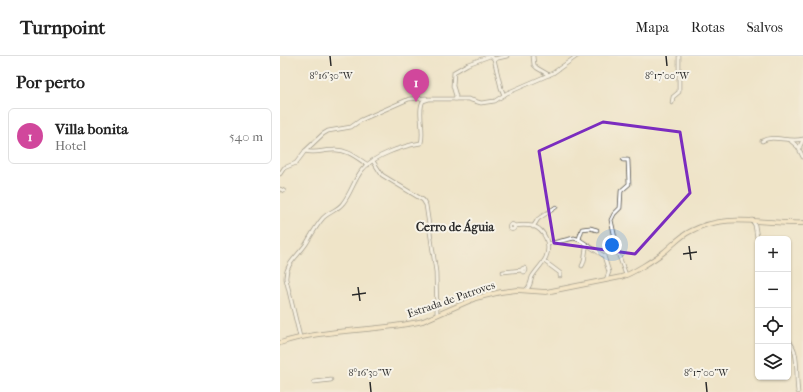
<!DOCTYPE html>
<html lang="pt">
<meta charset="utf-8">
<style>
:root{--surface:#fff;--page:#f6f6f6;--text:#222;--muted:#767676;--line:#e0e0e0;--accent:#111827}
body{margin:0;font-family:"IM FELL French Canon",serif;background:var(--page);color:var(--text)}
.controls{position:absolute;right:12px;bottom:12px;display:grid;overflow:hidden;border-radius:6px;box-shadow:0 1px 3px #0004}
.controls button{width:36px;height:36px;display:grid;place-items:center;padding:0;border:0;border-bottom:1px solid var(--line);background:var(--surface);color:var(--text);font:20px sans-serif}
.you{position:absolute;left:332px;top:189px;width:14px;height:14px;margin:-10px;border:3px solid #fff;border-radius:50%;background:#1a73e8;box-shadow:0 0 0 6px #1a73e833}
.badge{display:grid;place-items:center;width:26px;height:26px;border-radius:50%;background:var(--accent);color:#fff;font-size:13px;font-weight:700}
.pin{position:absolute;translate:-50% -33px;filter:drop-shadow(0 1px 2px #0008)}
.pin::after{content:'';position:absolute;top:21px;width:14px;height:12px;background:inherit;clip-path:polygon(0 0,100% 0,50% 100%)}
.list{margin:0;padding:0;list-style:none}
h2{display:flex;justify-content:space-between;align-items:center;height:52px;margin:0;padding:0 16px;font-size:17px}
h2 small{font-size:13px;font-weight:400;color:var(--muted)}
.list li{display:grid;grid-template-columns:26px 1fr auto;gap:12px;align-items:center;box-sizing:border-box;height:56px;margin:0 8px 8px;padding:0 8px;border:1px solid var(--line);border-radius:6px}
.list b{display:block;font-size:15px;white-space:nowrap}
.list p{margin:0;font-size:13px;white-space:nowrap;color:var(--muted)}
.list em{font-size:13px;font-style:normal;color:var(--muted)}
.icon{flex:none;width:22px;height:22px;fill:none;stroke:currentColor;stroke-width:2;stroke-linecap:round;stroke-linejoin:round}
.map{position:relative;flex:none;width:523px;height:336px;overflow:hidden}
header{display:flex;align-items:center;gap:24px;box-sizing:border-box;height:56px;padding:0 20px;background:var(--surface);border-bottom:1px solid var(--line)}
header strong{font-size:19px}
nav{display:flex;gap:22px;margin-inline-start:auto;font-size:14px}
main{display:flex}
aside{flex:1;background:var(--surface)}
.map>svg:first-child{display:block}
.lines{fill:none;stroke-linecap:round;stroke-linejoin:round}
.street-casing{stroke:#484743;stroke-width:4.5}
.secondary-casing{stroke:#484743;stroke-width:5.5}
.street{stroke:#fff;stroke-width:3}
.secondary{stroke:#fae7c3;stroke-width:4}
.marked{fill:none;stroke:#7b2cbf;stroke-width:3;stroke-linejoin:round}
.ticks{fill:none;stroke:#2b2b2b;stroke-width:1.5}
.labels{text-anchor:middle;stroke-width:4;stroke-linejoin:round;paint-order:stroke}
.street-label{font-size:11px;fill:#2b2b2b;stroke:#f7f3e8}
.neighbourhood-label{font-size:12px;font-weight:bold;fill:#2b2b2b;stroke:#f7f3e8}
.ticks-label{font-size:10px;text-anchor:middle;fill:#2b2b2b;stroke:#f7f3e8;stroke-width:4;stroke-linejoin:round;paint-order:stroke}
</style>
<header>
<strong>Turnpoint</strong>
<nav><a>Mapa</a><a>Rotas</a><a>Salvos</a></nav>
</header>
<main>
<aside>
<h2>Por perto<small></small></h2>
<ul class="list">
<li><span class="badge" style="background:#d1479c">1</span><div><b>Villa bonita</b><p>Hotel</p></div><em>540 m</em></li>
</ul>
</aside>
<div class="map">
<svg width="523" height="336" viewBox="0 0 523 336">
<rect width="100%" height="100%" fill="#f7f3e8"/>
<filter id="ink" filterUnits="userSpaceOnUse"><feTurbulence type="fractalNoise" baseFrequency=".025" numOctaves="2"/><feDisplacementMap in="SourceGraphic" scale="8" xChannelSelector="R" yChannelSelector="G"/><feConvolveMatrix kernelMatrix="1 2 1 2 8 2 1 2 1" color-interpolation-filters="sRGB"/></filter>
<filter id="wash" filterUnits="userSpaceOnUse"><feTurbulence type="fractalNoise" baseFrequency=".012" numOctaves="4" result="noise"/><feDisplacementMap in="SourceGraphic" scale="16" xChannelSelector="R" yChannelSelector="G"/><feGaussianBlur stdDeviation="0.9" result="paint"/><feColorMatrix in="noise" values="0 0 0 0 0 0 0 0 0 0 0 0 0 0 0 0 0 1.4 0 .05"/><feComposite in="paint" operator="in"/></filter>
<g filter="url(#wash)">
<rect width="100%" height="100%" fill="#efe4c8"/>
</g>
<g filter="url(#ink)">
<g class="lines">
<!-- street casing -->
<g class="street-casing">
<g id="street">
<path d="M211,0l3,3 7,29 3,7"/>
<path d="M253,0l1,9 3,3 12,7"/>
<path d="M214,3l13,-3"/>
<path d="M175,43l1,-3 -3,-10 1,-14 14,-8 22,-8"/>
<path d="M392,47l1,-6 6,-5v-36"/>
<path d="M482,85c11,-7 27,2 41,-2"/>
<path d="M511,85l7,6 5,10"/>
<path d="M520,93v-3l3,-6"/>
<path d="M25,95c10,3 19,-1 29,-1 13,-1 23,8 34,15"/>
<path d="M343,104h5l1,24 -8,7 -1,17 -6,6 -3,6 8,36 7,19"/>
<path d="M93,105l9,14 41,25 3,5 10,67 1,43"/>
<path d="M0,118l4,-6 12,-5 9,-12 18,-17 5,-3 23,-4 10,-7 48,-21 17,-1"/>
<path d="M0,133l4,2"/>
<path d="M472,164l3,5 3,19"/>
<circle cx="232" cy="171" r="2.5"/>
<path d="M234,170c6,-1 13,-1 19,0 12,4 18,19 13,31 -3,7 -10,13 -14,20 -2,6 -1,9 -6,13"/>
<path d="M253,171l5,-8 18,-12"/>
<path d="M299,183l3,-10 8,-1 7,2"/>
<path d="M268,188l26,-6 6,2 24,16 5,16 -3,8"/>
<path d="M264,205l16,12v3"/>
<path d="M302,210c4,-6 2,-13 5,-21"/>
<circle cx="244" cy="214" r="2"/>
<path d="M223,216l19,-2"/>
<path d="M20,281l-14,-58c-1,-15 12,-23 20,-35 5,-8 10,-18 17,-26 6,-6 15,-8 20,-15 8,-10 11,-23 19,-33 12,-15 41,-24 59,-27 4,-12 -4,-32 2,-42l6,-2h39l13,4 14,-2 12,-8 46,-20 24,-17"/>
<path d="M508,282c2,5 6,9 7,15 3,13 1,26 3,39"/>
<path d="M34,326l17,-2"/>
</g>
</g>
<!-- secondary casing -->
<g class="secondary-casing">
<path id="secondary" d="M0,287c46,-15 96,-11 143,-22l53,-23 25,-6 16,-2 29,2 75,-15c11,-3 34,-18 43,-25 9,-7 16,-16 27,-21 36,-19 73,-6 112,-8"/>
</g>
<!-- street -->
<use href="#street" class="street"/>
<!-- secondary -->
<use href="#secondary" class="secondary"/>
</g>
</g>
<!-- marked area -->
<path d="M0 0H523V336H0ZM323,66l77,10 10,61 -55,61 -81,-11 -15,-92z" fill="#efe4c8" fill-opacity=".55" fill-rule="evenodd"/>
<path class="marked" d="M323,66l77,10 10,61 -55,61 -81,-11 -15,-92z"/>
<!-- ticks -->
<path class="ticks" d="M50,0l1,10M386,0l1,10M409,190l2,14M403,198l14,-2M78,231l2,14M72,239l14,-2M90,326l1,10M426,326l1,10"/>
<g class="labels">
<!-- street labels -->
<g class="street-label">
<text transform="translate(171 243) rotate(-19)" y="4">Estrada de Patroves</text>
</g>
<!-- neighbourhood labels -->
<g class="neighbourhood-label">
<text x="175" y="175">Cerro de Águia</text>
</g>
</g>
<g class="ticks-label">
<text x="51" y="23">8°16'30"W</text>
<text x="387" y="23">8°17'00"W</text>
<text x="90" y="320">8°16'30"W</text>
<text x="426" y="320">8°17'00"W</text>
</g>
</svg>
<div class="controls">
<button>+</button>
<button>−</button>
<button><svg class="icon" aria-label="locate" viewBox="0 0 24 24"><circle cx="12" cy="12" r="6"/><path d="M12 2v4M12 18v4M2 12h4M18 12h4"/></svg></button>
<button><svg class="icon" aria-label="layers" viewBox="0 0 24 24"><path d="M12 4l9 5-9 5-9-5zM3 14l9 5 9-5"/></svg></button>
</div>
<div class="you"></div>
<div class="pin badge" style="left:136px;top:46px;background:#d1479c">1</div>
</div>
</main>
